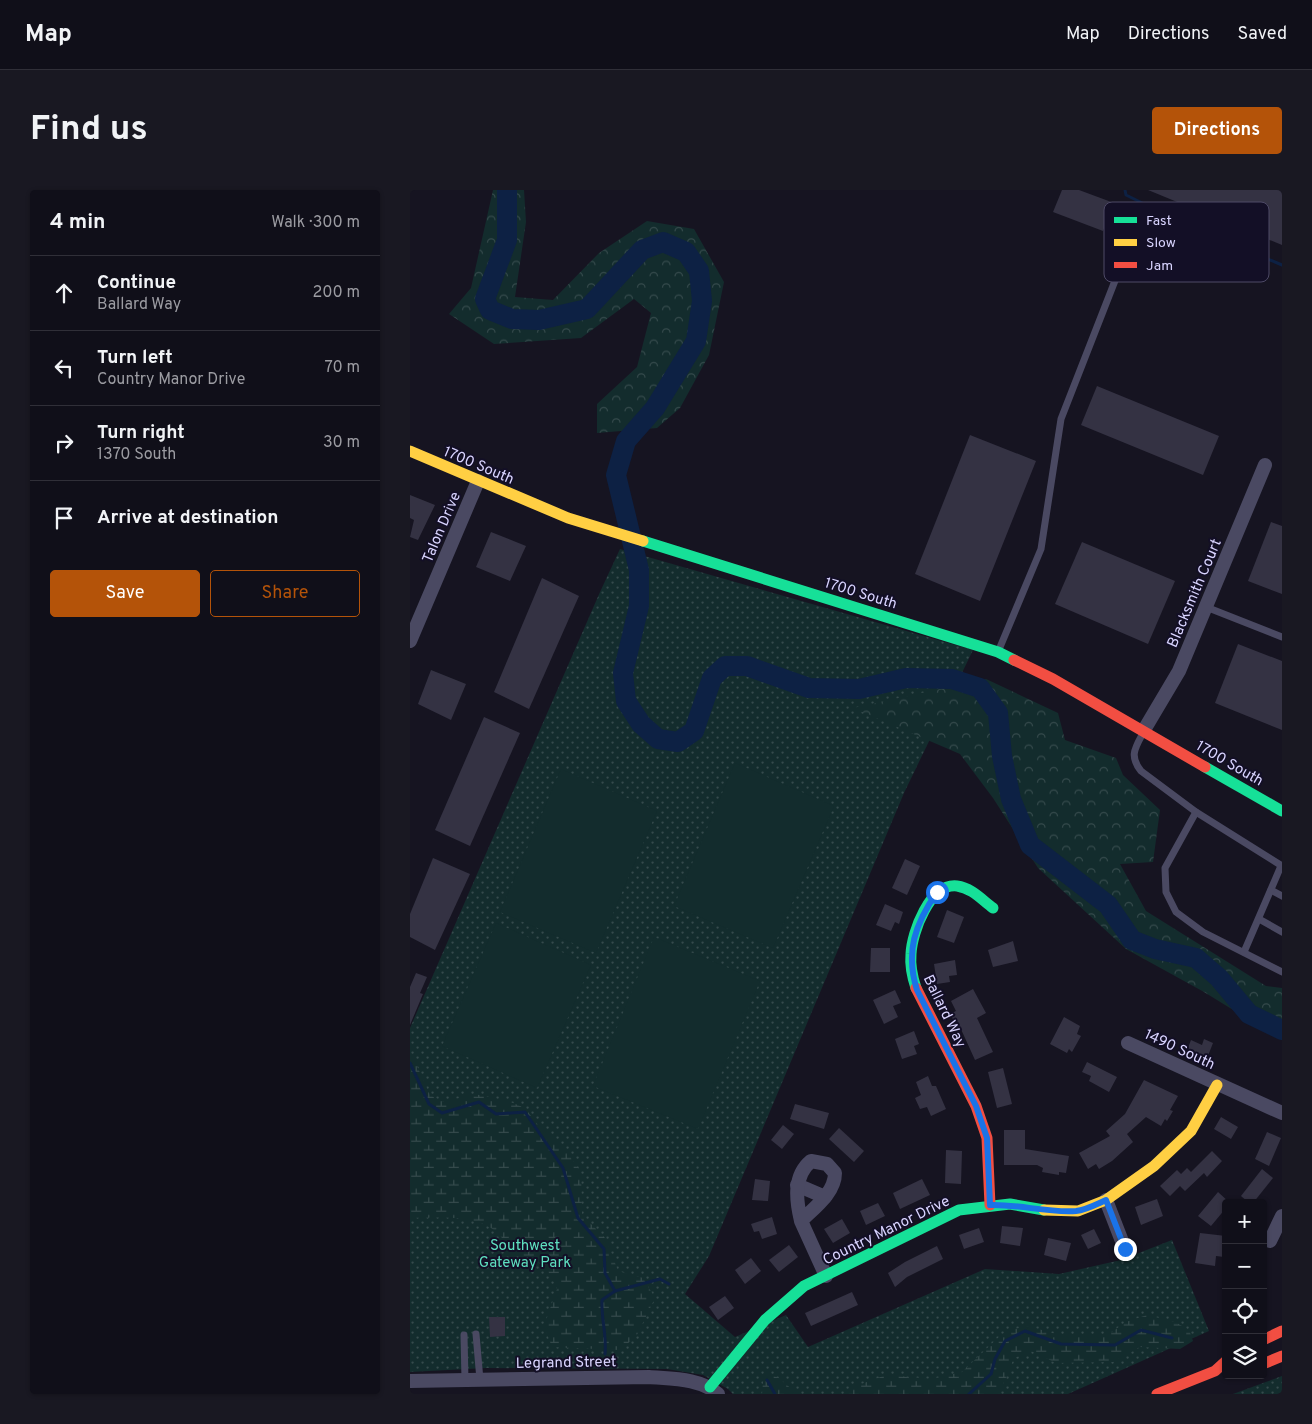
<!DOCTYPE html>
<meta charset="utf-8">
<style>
:root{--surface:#100f19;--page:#191822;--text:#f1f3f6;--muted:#9c9ca2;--line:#302f38;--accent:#b45309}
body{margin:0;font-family:Overpass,sans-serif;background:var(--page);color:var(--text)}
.controls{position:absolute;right:15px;bottom:15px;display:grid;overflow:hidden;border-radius:5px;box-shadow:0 1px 4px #0004}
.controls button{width:45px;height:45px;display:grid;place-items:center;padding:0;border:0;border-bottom:1px solid var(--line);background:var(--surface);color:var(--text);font:25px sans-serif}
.stop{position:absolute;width:15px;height:15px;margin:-11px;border:4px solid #1a73e8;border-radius:50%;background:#fff}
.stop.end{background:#1a73e8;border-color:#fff;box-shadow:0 1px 5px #0008}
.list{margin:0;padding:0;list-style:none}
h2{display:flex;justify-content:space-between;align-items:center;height:65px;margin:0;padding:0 20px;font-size:21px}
h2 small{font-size:16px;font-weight:400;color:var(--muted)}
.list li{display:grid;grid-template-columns:32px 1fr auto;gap:15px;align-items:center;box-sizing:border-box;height:75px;padding:0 20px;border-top:1px solid var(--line)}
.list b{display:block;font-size:19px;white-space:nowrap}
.list p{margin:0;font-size:16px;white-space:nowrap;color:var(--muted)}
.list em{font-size:16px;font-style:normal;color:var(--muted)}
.actions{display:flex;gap:10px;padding:15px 20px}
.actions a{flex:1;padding:11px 0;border:1px solid var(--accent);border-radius:5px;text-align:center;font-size:18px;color:var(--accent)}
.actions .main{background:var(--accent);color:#fff}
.icon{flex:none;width:28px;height:28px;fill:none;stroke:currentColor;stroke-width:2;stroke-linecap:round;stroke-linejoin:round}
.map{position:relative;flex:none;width:872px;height:1204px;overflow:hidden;border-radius:5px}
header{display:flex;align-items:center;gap:30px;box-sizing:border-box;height:70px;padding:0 25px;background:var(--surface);border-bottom:1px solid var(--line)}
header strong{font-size:24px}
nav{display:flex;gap:28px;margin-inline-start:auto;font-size:18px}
.intro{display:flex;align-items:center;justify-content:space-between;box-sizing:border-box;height:120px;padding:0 30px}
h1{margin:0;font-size:35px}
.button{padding:12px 22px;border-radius:5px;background:var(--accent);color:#fff;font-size:18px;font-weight:700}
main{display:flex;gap:30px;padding:0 30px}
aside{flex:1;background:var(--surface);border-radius:5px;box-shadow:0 1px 4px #0004}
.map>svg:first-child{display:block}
.grass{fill:url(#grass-dots)}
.forest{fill:url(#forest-crowns)}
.wetland{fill:url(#wetland-marsh)}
.pitch{fill:#132c2d}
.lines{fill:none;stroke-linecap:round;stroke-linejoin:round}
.stream{stroke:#0d2144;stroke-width:3}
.river{stroke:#0d2144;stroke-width:20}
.building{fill:#343243}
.lane{stroke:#4a4962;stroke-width:7}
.street{stroke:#4a4962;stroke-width:14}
.fast{stroke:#16e098;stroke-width:11}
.slow{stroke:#ffcf43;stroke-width:11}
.jam{stroke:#f24e42;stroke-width:11}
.route{stroke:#1a73e8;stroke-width:6}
.labels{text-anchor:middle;stroke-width:4;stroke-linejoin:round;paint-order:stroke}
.street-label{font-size:15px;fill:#d9d4ff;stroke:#130f26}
.park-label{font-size:15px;fill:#5fe0c0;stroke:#130f26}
.key{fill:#130f26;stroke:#4e4a67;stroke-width:1}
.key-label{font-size:14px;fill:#d9d4ff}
</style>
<header>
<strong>Map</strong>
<nav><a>Map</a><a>Directions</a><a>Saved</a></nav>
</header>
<div class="intro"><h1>Find us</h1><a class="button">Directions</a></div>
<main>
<aside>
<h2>4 min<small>Walk · 300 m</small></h2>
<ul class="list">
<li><svg class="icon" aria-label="ahead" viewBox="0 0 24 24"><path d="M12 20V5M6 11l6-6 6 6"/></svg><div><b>Continue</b><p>Ballard Way</p></div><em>200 m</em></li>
<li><svg class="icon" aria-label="left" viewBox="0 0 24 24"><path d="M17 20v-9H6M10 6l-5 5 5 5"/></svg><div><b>Turn left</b><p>Country Manor Drive</p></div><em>70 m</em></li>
<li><svg class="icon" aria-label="right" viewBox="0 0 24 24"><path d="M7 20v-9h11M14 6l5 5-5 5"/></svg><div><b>Turn right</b><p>1370 South</p></div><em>30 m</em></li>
<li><svg class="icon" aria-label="arrive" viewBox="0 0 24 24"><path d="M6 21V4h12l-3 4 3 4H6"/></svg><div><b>Arrive at destination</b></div></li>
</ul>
<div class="actions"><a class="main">Save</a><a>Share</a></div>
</aside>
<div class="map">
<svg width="872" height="1204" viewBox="0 0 872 1204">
<defs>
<pattern id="grass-dots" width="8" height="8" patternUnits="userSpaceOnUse" patternTransform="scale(1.25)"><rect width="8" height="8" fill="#132c2d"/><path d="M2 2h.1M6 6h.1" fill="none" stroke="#354a4c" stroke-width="1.8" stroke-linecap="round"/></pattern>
<pattern id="forest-crowns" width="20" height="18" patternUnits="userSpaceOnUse" patternTransform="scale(1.25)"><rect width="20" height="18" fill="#132c2d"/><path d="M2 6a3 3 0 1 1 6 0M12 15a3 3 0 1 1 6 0" fill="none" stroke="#354a4c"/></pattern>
<pattern id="wetland-marsh" width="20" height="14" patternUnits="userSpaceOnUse" patternTransform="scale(1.25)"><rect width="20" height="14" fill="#132c2d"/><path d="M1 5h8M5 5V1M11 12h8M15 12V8" fill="none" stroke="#354a4c"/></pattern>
</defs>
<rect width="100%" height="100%" fill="#161421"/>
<!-- grass -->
<g class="grass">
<path d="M210,359l353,101 -69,143 -195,463 -24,38 50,43 51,-22 22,32 177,-78 74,5 62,-14 51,-20 37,91 -141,63h-335l-5,-5 -25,-14 -36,-6 -181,-1 -76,4v-344l190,-436z"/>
<path d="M872,1186v18h-49z"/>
</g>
<!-- forest -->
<g class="forest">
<path d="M83,0h31l2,32 -11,75 38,3 46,-47 48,-32 47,8 30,53 -15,73 -29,53 -23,20 -60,5v-29l40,-37 14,-54 -17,-14 -53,39 -87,6 -45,-30 22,-26z"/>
<path d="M576,489l72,34 7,27 51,18 7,17 37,35 -7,52 -33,2 26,47 120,75 16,2v52l-78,-48 -78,-43 -88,-81 -45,-70 -33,-44 -107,-46z"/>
</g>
<!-- wetland -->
<g class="wetland">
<path d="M0,865h2l18,40 14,7 30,-8 34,7 17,7 13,17 28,25 15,23 1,42 24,24 12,32 25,7 12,20 -19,39 -17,13 -67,-3 -8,-21 13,-37c-9,-24 -22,-33 -48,-35 -9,-43 -66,-36 -99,-36z"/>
<path d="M737,1125l28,7 14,8 4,11 -13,8 -40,-2 -27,15 -57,1 -25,-12 -17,7 -15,36h-154l11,-8 30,-11 46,4 30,-7 40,-38 13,-5 13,-3 31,9 47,1 20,-14z"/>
<path d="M354,1182l15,6 18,16h-35z"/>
</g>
<!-- pitch -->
<g class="pitch">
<path d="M325,573l99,43 -61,142 -99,-42z"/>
<path d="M151,579l96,42 -61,142 -96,-41z"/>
<path d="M86,733l95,42 -54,123 -95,-42z"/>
<path d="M244,747l106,44 -62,148 -105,-43z"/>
</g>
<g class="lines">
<!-- stream -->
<g class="stream">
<path d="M715,0l1,5 59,29 97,41"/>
<path d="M0,873l19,41 13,9 37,-11 17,12 29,-2 38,56 15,50 26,31 1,24 10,18 -13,9c-1,19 5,35 3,54"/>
<path d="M205,1101l45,-12 9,5"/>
<path d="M357,1190l8,14"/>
<path d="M559,1204l22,-20 4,-15 10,-18 20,-10 36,13 54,1 26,-15 31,8"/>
</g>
<!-- river -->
<path class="river" d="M97,0v50l-22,59 5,11 22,9 27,1 48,-11 55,-59 21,-8 23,10 13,19 3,30 -6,40 -41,67 -29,33 -10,34 23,95v36l-16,67 3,28 15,23 17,15 20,3 16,-11 18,-53 13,-12h22l62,22 50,1 47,-11 46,1 28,9 18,25 4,43 9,43 19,46 78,60 24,35 23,9 41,9 23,20 30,36 33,16"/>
</g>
<!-- building -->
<g class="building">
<path d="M652,0h17l35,13 -11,28 -50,-19z"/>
<path d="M738,0h134v55z"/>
<path d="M687,196l122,50 -16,39 -122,-50z"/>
<path d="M560,245l66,26 -56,140 -65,-27z"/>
<path d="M0,305l25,10 -17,35 -8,-3 4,-17 -4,-2z"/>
<path d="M861,332l11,4v68l-34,-13z"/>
<path d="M81,342l35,14 -16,35 -34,-14z"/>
<path d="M672,352l93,39 -27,63 -93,-40z"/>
<path d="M132,388l37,18 -50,113 -35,-17z"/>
<path d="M828,454l44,17v69l-67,-27z"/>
<path d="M21,480l35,14 -15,36 -33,-16z"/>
<path d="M74,527l36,16 -50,113 -35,-16z"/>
<path d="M23,668l37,16 -35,76 -25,-13v-23z"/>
<path d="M495,669l15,7 -13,29 -15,-7z"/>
<path d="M475,714l18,8 -4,12 -4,-2 -4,9 -15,-6z"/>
<path d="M537,720l17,7 -10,26 -17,-6z"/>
<path d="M603,751l5,20 -25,6 -5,-17z"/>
<path d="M461,758h19v24h-20z"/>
<path d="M545,770l2,15 -8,1 1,6 -13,2 -3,-20z"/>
<path d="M6,783l11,4 -7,16 3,1 -13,31v-38z"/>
<path d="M563,799l13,24 -9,5 16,34 -18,8 -15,-33 -2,1 -8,-14 6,-3 -5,-10z"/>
<path d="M485,800l6,13 -8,3 5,11 -14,7 -11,-24z"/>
<path d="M654,827l16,9 -3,8 4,2 -9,16 -3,-3 -2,4 -17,-9z"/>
<path d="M504,841l5,13 -5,2 3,8 -15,5 -7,-20z"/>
<path d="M794,849l9,4 -7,18 -20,-8 5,-13 11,5z"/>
<path d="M677,872l30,15 -8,15 -20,-11 2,-5 -9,-4z"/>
<path d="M593,878l9,36 -15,4 -9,-36z"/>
<path d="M518,886l4,10h4l10,23 -15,7 -4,-9 -7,2 -5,-11 6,-3 -5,-13z"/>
<path d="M734,890l34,16 -8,14 3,1 -6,10 -2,-2 -4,7 -15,-9 -19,17 6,8 -21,19 -13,8 -3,-5 -8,5 -9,-16 31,-17 -4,-5 19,-17z"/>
<path d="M385,914l34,9 -5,16 -34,-10z"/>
<path d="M811,927l17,10 -7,12 -17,-10z"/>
<path d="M373,935l11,9 -12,15 -11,-9z"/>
<path d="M429,938l25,23 -10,11 -25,-23z"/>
<path d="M594,940h21v19l44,7 -3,17 -7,-1v3l-17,-3 1,-4 -6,-3h-33z"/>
<path d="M857,942l14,6 -12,28 -14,-7z"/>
<path d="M536,960l16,1 -1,33 -16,-1z"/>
<path d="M802,961l10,10 -15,16 -3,-4 -19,18 -5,-5 -10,10 -10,-10 17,-16 4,4 6,-6 4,4z"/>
<path d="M852,979l11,9 -20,25h-4l-8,-7z"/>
<path d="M345,989l15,2 -2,20 -16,-1z"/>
<path d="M512,989l8,16 -30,14 -7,-16z"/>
<path d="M808,1002l12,11h-4v5l-15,18 -13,-10z"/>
<path d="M747,1009l6,17 -22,9 -6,-18z"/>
<path d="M468,1013l7,13 -19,9 -6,-14z"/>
<path d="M362,1027l5,17 -15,5 -3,-8 -5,1 -3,-8z"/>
<path d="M432,1029l8,14 -17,10 -9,-14z"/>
<path d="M592,1036l21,2 -3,18 -20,-3z"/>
<path d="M569,1038l5,14 -20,7 -5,-14z"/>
<path d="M684,1039l7,14 -13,6 -7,-14z"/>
<path d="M790,1043l26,3 -2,21 -8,-1 -1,10 -20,-3z"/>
<path d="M638,1048l23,5 -5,18 -22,-6z"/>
<path d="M379,1055l9,12 -19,15 -10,-12z"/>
<path d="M527,1056l6,13 -36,18 -12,10 -7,-14 17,-11z"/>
<path d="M341,1068l10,13 -16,13 -10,-14z"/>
<path d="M442,1102l6,13 -47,21 -6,-13z"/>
<path d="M315,1106l9,12 -16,12 -9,-13z"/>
<path d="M79,1127h16v19l-15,1z"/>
</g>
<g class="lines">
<!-- lane -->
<g class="lane">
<path d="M796,417l76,30"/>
<path d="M588,462l43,-103 20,-130 75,-192"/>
<path d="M733,543c-8,15 -14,23 -2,38l55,41 86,54"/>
<path d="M786,622l-31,56 1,24 10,20 27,20 79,40"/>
<path d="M861,700l11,6"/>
<path d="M849,729l23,13"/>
<path d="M834,762l37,-86"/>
<path d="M66,1144l4,46"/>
<path d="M54,1145l1,45"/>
</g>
<!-- street -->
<g class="street">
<path d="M0,451l68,-160"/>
<path d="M734,540l35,-59 86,-206"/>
<path d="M718,853l154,70"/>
<path d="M387,995l28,12"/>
<path d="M696,1010l19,49"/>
<path d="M391,1031c-5,-21 -8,-45 10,-60l16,3 8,9c0,20 -21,35 -34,48l25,55"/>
<path d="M860,1051l12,-25"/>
<path d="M0,1191l239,-4c23,2 51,1 69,17"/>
</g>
<!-- fast -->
<g class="fast">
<path d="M233,351l355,111 16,8"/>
<path d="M795,577l77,44"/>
<path d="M506,798c-4,-12 -6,-23 -5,-34 1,-22 19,-71 46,-68 15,2 25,14 36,22"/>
<path d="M300,1197l55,-67 39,-34 155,-76 51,-6 34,6"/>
</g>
<!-- slow -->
<g class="slow">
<path d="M0,261l158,67 75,23"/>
<path d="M634,1020l34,1 28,-11 48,-34 37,-35 26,-46"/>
</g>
<!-- jam -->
<g class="jam">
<path d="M604,470l39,19 152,88"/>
<path d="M506,798l60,118 11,32 3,67"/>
<path d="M853,1150l19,-9"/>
<path d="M853,1174l19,-8"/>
<path d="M747,1204l58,-23 11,-10"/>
</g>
</g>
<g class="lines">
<!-- route -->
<path class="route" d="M527,702c-22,32 -32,60 -20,98l59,116 11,32 3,67c29,-1 57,8 86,6 10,-1 21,-7 30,-11l19,49"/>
</g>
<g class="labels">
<!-- street labels -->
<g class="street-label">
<text transform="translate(69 275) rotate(23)" y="5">1700 South</text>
<text transform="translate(31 337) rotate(-67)" y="5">Talon Drive</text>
<text transform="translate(451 403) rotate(17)" y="5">1700 South</text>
<text transform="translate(784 403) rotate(-67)" y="5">Blacksmith Court</text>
<text transform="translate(820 573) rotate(30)" y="5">1700 South</text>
<text transform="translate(535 821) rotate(64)" y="5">Ballard Way</text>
<text transform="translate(770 859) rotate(25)" y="5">1490 South</text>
<text transform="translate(476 1040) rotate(-26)" y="5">Country Manor Drive</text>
<text transform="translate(156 1172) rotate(-1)" y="5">Legrand Street</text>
</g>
<!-- park labels -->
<g class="park-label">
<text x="115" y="1060">Southwest<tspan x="115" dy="17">Gateway Park</tspan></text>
</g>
</g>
<!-- legend -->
<rect x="694" y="12" width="165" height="80" rx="8" class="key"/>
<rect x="704" y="27" width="23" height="6" fill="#16e098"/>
<rect x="704" y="49" width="23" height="7" fill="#ffcf43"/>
<rect x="704" y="72" width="23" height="6" fill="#f24e42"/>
<g class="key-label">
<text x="736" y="35">Fast</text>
<text x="736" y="57">Slow</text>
<text x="736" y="80">Jam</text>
</g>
</svg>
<div class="controls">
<button>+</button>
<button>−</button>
<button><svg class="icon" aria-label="locate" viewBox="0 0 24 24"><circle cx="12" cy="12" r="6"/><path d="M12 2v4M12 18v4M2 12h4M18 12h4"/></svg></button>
<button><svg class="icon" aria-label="layers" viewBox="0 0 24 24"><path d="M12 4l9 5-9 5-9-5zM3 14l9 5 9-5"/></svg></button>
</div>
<div class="stop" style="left:527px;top:702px"></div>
<div class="stop end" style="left:715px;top:1059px"></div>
</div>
</main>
